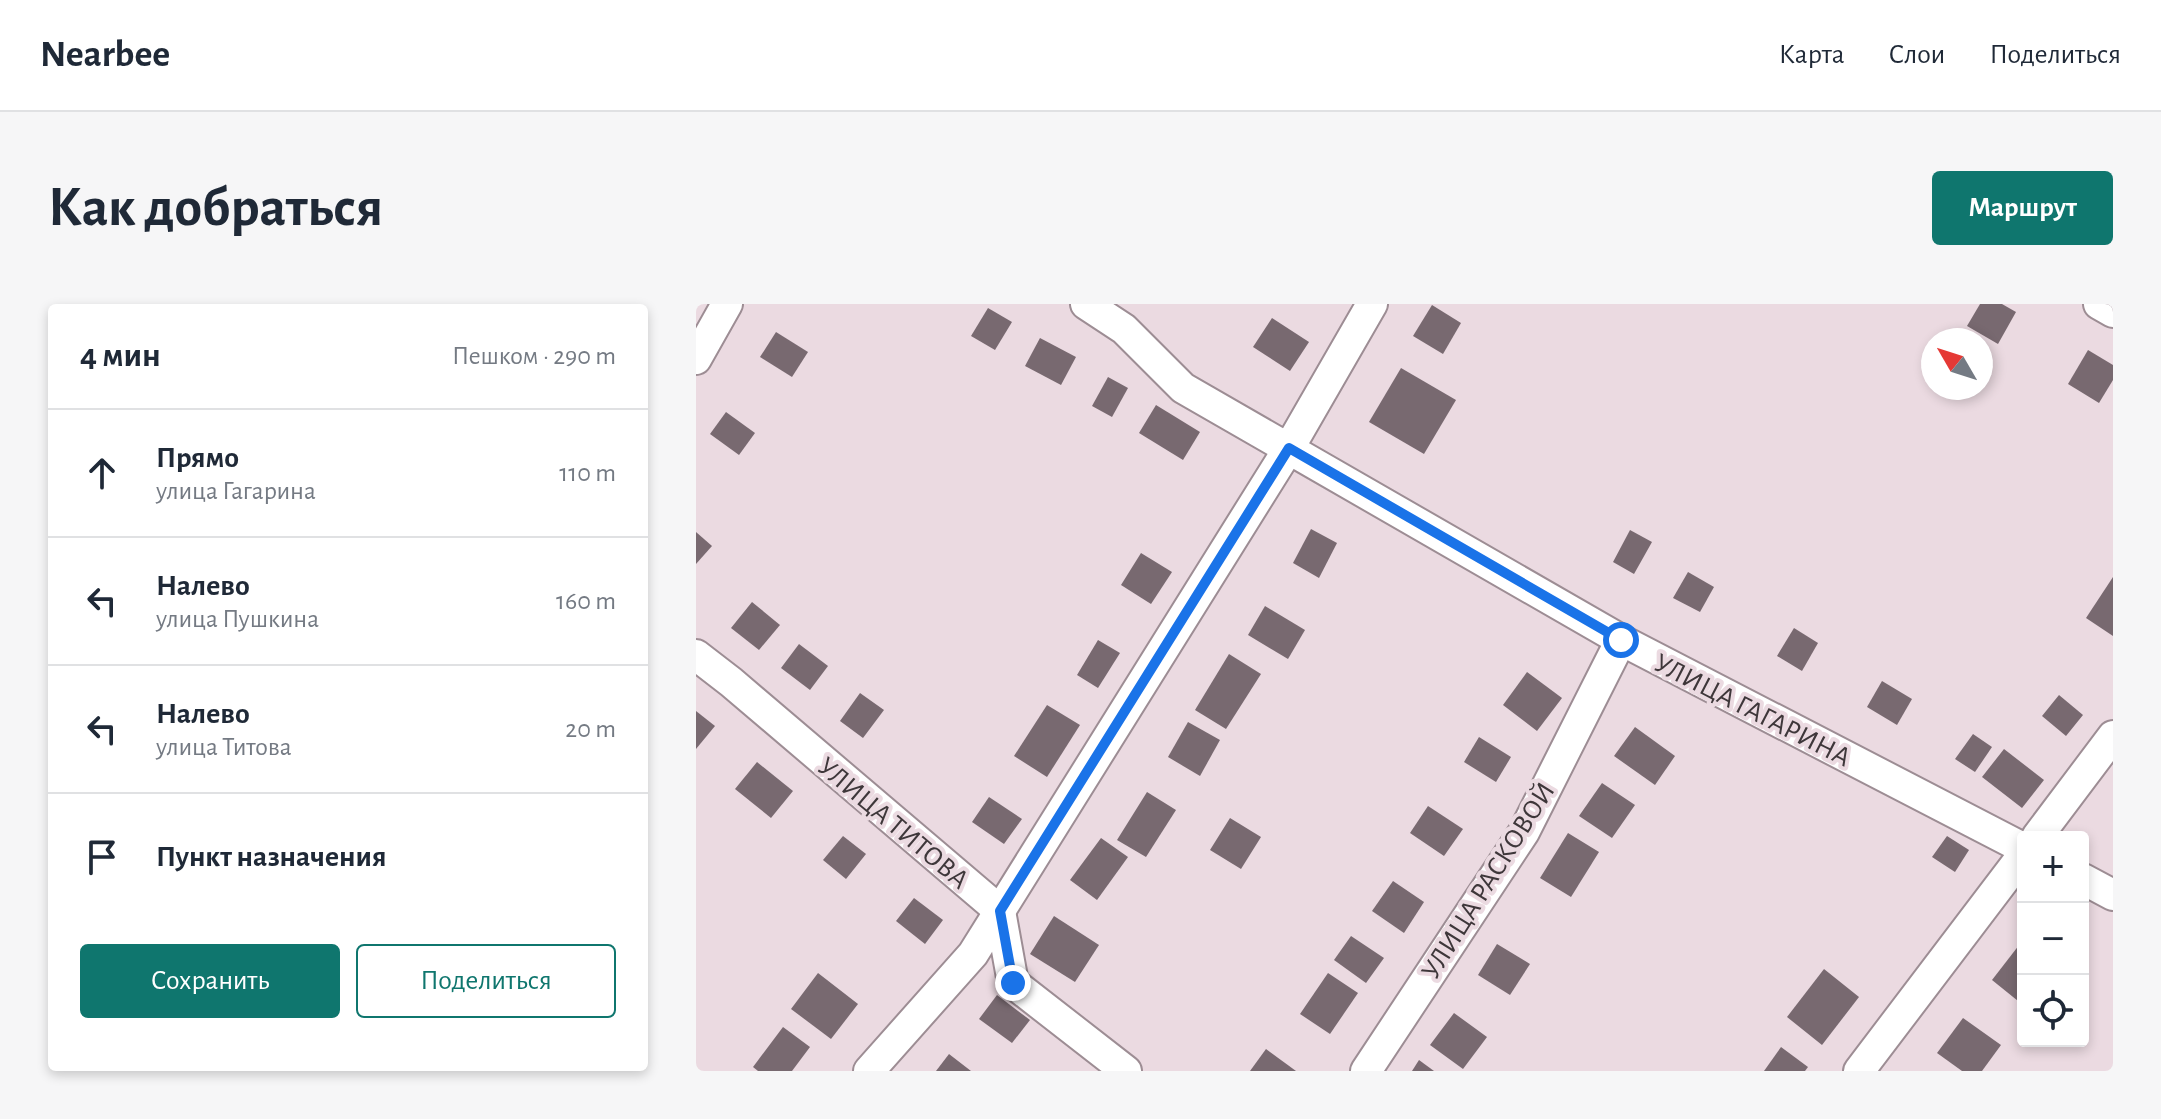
<!DOCTYPE html>
<html lang="ru">
<meta charset="utf-8">
<style>
:root{--surface:#fff;--page:#f6f6f7;--text:#1f2937;--muted:#747a83;--line:#e0e1e3;--accent:#0f766e}
body{margin:0;font-family:"Alegreya Sans",sans-serif;background:var(--page);color:var(--text)}
.controls{position:absolute;right:24px;bottom:24px;display:grid;overflow:hidden;border-radius:8px;box-shadow:0 4px 12px #0003}
.controls button{width:72px;height:72px;display:grid;place-items:center;padding:0;border:0;border-bottom:2px solid var(--line);background:var(--surface);color:var(--text);font:40px sans-serif}
.compass{position:absolute;left:1225px;top:24px;width:72px;height:72px;border-radius:50%;background:var(--surface);box-shadow:0 4px 12px #0003;rotate:309deg}
.stop{position:absolute;width:24px;height:24px;margin:-18px;border:6px solid #1a73e8;border-radius:50%;background:#fff}
.stop.end{background:#1a73e8;border-color:#fff;box-shadow:0 2px 8px #0008}
.list{margin:0;padding:0;list-style:none}
h2{display:flex;justify-content:space-between;align-items:center;height:104px;margin:0;padding:0 32px;font-size:34px}
h2 small{font-size:26px;font-weight:400;color:var(--muted)}
.list li{display:grid;grid-template-columns:52px 1fr auto;gap:24px;align-items:center;box-sizing:border-box;height:128px;padding:0 32px;border-top:2px solid var(--line)}
.list b{display:block;font-size:30px;white-space:nowrap}
.list p{margin:0;font-size:26px;white-space:nowrap;color:var(--muted)}
.list em{font-size:26px;font-style:normal;color:var(--muted)}
.actions{display:flex;gap:16px;padding:24px 32px}
.actions a{flex:1;padding:18px 0;border:2px solid var(--accent);border-radius:8px;text-align:center;font-size:28px;color:var(--accent)}
.actions .main{background:var(--accent);color:#fff}
.icon{flex:none;width:44px;height:44px;fill:none;stroke:currentColor;stroke-width:2;stroke-linecap:round;stroke-linejoin:round}
.map{position:relative;flex:none;width:1417px;height:767px;overflow:hidden;border-radius:8px}
header{display:flex;align-items:center;gap:48px;box-sizing:border-box;height:112px;padding:0 40px;background:var(--surface);border-bottom:2px solid var(--line)}
header strong{font-size:38px}
nav{display:flex;gap:44px;margin-inline-start:auto;font-size:28px}
.intro{display:flex;align-items:center;justify-content:space-between;box-sizing:border-box;height:192px;padding:0 48px}
h1{margin:0;font-size:56px}
.button{padding:20px 36px;border-radius:8px;background:var(--accent);color:#fff;font-size:28px;font-weight:700}
main{display:flex;gap:48px;padding:0 48px}
aside{flex:1;background:var(--surface);border-radius:8px;box-shadow:0 4px 12px #0003}
.map>svg:first-child{display:block}
.building{fill:#786970}
.lines{fill:none;stroke-linecap:round;stroke-linejoin:round}
.minor-casing{stroke:#9d8d94;stroke-width:34}
.minor{stroke:#fff;stroke-width:30}
.route{stroke:#1a73e8;stroke-width:10}
.labels{text-anchor:middle;stroke-width:8;stroke-linejoin:round;paint-order:stroke}
.street-label{font-size:28px;fill:#3e373a;stroke:#ebdae1}
</style>
<header>
<strong>Nearbee</strong>
<nav><a>Карта</a><a>Слои</a><a>Поделиться</a></nav>
</header>
<div class="intro"><h1>Как добраться</h1><a class="button">Маршрут</a></div>
<main>
<aside>
<h2>4 мин<small>Пешком · 290 m</small></h2>
<ul class="list">
<li><svg class="icon" aria-label="ahead" viewBox="0 0 24 24"><path d="M12 20V5M6 11l6-6 6 6"/></svg><div><b>Прямо</b><p>улица Гагарина</p></div><em>110 m</em></li>
<li><svg class="icon" aria-label="left" viewBox="0 0 24 24"><path d="M17 20v-9H6M10 6l-5 5 5 5"/></svg><div><b>Налево</b><p>улица Пушкина</p></div><em>160 m</em></li>
<li><svg class="icon" aria-label="left" viewBox="0 0 24 24"><path d="M17 20v-9H6M10 6l-5 5 5 5"/></svg><div><b>Налево</b><p>улица Титова</p></div><em>20 m</em></li>
<li><svg class="icon" aria-label="arrive" viewBox="0 0 24 24"><path d="M6 21V4h12l-3 4 3 4H6"/></svg><div><b>Пункт назначения</b></div></li>
</ul>
<div class="actions"><a class="main">Сохранить</a><a>Поделиться</a></div>
</aside>
<div class="map">
<svg width="1417" height="767" viewBox="0 0 1417 767">
<rect width="100%" height="100%" fill="#ebdae1"/>
<!-- building -->
<g class="building">
<path d="M1284,0h22l14,8 -18,32 -31,-18z"/>
<path d="M736,1l29,18 -18,31 -30,-18z"/>
<path d="M292,4l24,14 -17,28 -24,-14z"/>
<path d="M576,14l37,24 -19,29 -37,-24z"/>
<path d="M80,28l32,20 -16,25 -32,-20z"/>
<path d="M344,34l36,19 -15,28 -36,-19z"/>
<path d="M1392,46l25,15v15l-14,23 -31,-19z"/>
<path d="M705,64l55,32 -32,54 -55,-32z"/>
<path d="M412,73l20,11 -16,29 -20,-11z"/>
<path d="M460,101l44,27 -17,28 -44,-27z"/>
<path d="M30,108l29,21 -16,22 -29,-21z"/>
<path d="M615,225l26,14 -18,35 -26,-15z"/>
<path d="M934,226l22,12 -18,32 -21,-12z"/>
<path d="M0,228l16,14 -16,18z"/>
<path d="M445,249l31,19 -21,32 -30,-19z"/>
<path d="M992,268l26,15 -14,25 -27,-14z"/>
<path d="M1417,273v59l-27,-18z"/>
<path d="M56,298l28,23 -21,25 -28,-22z"/>
<path d="M569,302l40,24 -17,29 -40,-24z"/>
<path d="M1098,324l24,15 -16,28 -25,-15z"/>
<path d="M402,336l22,13 -22,35 -21,-13z"/>
<path d="M103,340l29,22 -18,24 -29,-22z"/>
<path d="M533,350l32,20 -35,55 -31,-19z"/>
<path d="M831,368l35,26 -25,33 -34,-26z"/>
<path d="M1186,377l30,18 -15,26 -30,-18z"/>
<path d="M164,389l24,17 -21,28 -23,-17z"/>
<path d="M1363,391l24,20 -17,21 -24,-20z"/>
<path d="M351,401l33,20 -33,52 -33,-21z"/>
<path d="M0,407l19,15 -19,23z"/>
<path d="M492,418l32,18 -20,36 -32,-19z"/>
<path d="M939,423l40,29 -20,29 -41,-29z"/>
<path d="M1277,430l19,13 -17,25 -20,-13z"/>
<path d="M783,433l32,20 -15,25 -32,-20z"/>
<path d="M1308,445l40,31 -22,28 -40,-31z"/>
<path d="M61,458l36,29 -22,27 -36,-29z"/>
<path d="M906,479l33,22 -23,33 -33,-22z"/>
<path d="M451,488l29,18 -30,47 -29,-17z"/>
<path d="M293,493l33,22 -18,25 -32,-22z"/>
<path d="M732,502l35,23 -19,27 -34,-23z"/>
<path d="M534,514l31,19 -20,32 -31,-19z"/>
<path d="M872,529l31,19 -28,45 -31,-19z"/>
<path d="M147,532l23,18 -20,25 -23,-19z"/>
<path d="M1251,532l22,14 -14,22 -23,-15z"/>
<path d="M405,534l27,19 -31,43 -27,-20z"/>
<path d="M697,577l31,21 -20,31 -32,-22z"/>
<path d="M218,594l29,22 -18,24 -29,-23z"/>
<path d="M358,612l45,29 -24,37 -45,-28z"/>
<path d="M655,632l33,22 -18,25 -32,-23z"/>
<path d="M1327,636v65l-31,-25z"/>
<path d="M801,640l33,20 -20,31 -32,-20z"/>
<path d="M1128,665l35,28 -37,48 -35,-28z"/>
<path d="M122,669l40,31 -27,35 -40,-30z"/>
<path d="M632,669l30,20 -28,41 -30,-20z"/>
<path d="M301,691l33,25 -18,23 -33,-24z"/>
<path d="M758,709l33,24 -24,32 -33,-24z"/>
<path d="M1267,714l38,27 -19,26h-20l-25,-18z"/>
<path d="M87,723l27,20 -18,24h-34l-5,-4z"/>
<path d="M1085,743l27,20 -3,4h-41z"/>
<path d="M570,745l30,22h-46z"/>
<path d="M253,750l22,17h-35z"/>
<path d="M723,756l15,11h-22z"/>
</g>
<g class="lines">
<!-- minor casing -->
<g class="minor-casing">
<g id="minor">
<path d="M390,0l38,25 59,59 438,252 402,208"/>
<path d="M1403,0l14,8"/>
<path d="M0,55l31,-55"/>
<path d="M0,351l35,27 269,229 13,72 113,88"/>
<path d="M1341,533l76,-101"/>
<path d="M1387,575l30,16"/>
<path d="M173,767l104,-117 316,-506 83,-144"/>
<path d="M670,767l158,-239 97,-192"/>
<path d="M1163,767l164,-216"/>
</g>
</g>
<!-- minor -->
<use href="#minor" class="minor"/>
</g>
<g class="lines">
<!-- route -->
<path class="route" d="M317,679l-13,-72 289,-463 332,192"/>
</g>
<g class="labels">
<!-- street labels -->
<g class="street-label">
<text transform="translate(1057 405) rotate(27)" y="10">УЛИЦА ГАГАРИНА</text>
<text transform="translate(198 518) rotate(40)" y="10">УЛИЦА ТИТОВА</text>
<text transform="translate(791 576) rotate(-58)" y="10">УЛИЦА РАСКОВОЙ</text>
</g>
</g>
</svg>
<div class="controls">
<button>+</button>
<button>−</button>
<button><svg class="icon" aria-label="locate" viewBox="0 0 24 24"><circle cx="12" cy="12" r="6"/><path d="M12 2v4M12 18v4M2 12h4M18 12h4"/></svg></button>
</div>
<svg class="compass" viewBox="-18 -18 36 36"><path d="M0-13l5 13h-10z" fill="#e53935"/><path d="M0 13l5-13h-10z" fill="#747a83"/></svg>
<div class="stop" style="left:925px;top:336px"></div>
<div class="stop end" style="left:317px;top:679px"></div>
</div>
</main>
